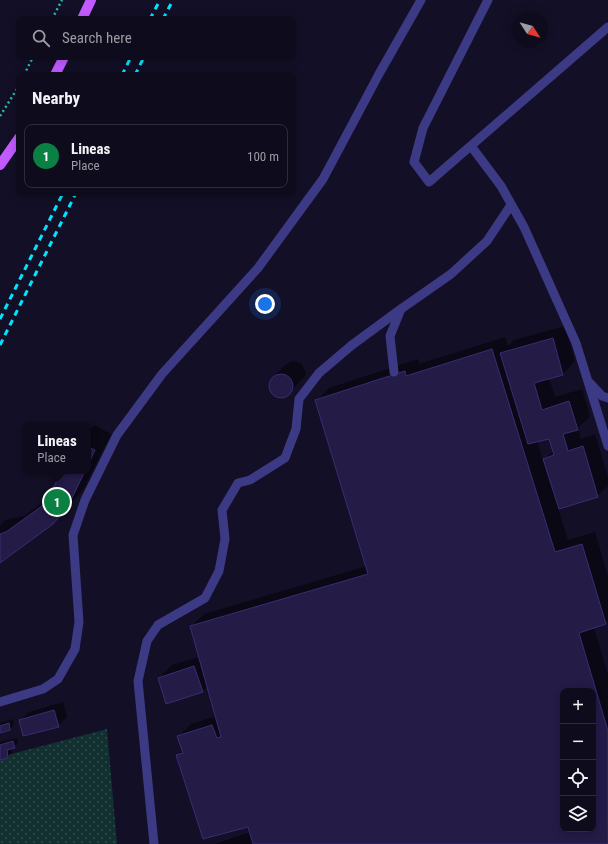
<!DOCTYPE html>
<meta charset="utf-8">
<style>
:root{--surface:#0e0b1c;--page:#171425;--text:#f1f3f6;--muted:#9b9ba3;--line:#2e2b3b;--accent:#0b8043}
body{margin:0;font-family:"Roboto Condensed",sans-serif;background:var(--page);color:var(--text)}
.controls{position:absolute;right:12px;bottom:12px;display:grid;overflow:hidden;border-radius:8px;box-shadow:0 2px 10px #0003}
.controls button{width:36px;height:36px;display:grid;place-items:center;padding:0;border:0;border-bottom:1px solid var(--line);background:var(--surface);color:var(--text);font:20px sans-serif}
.compass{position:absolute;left:512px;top:12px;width:36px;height:36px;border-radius:50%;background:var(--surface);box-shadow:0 2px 10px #0003;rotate:126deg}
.you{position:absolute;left:265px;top:304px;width:14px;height:14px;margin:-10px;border:3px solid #fff;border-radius:50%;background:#1a73e8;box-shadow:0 0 0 6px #1a73e833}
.badge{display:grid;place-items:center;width:26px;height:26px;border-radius:50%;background:var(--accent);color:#fff;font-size:13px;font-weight:700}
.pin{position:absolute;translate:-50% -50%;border:2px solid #fff;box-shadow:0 1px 4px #0006}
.popup{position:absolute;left:23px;top:422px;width:68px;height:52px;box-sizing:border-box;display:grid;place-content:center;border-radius:8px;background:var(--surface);filter:drop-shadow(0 1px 3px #0005);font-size:13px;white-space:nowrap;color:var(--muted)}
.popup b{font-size:15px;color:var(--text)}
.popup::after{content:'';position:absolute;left:50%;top:100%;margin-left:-8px;border:8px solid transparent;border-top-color:var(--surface)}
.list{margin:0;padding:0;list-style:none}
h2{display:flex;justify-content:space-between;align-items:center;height:52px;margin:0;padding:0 16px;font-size:17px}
h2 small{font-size:13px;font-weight:400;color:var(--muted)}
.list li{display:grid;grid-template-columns:26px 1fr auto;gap:12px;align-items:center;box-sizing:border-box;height:64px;margin:0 8px 8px;padding:0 8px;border:1px solid var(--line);border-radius:8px}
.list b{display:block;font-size:15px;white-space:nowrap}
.list p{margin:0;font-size:13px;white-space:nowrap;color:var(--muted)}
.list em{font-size:13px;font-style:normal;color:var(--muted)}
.icon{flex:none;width:22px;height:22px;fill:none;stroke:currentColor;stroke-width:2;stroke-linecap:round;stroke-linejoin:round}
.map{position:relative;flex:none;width:608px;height:844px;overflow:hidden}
.search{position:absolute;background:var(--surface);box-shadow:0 2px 10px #0003;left:16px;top:16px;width:280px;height:44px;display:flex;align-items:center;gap:10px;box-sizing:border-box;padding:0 14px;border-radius:8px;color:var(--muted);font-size:15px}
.panel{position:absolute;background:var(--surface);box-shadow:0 2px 10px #0003;left:16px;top:72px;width:280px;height:124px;border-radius:8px}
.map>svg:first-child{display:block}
.grass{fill:url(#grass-dots)}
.shadow{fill:#0007;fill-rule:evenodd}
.building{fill:#241b47;stroke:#3b2d73;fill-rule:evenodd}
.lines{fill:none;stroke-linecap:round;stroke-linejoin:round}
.path{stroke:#2fb8b0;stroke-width:2.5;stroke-dasharray:2 3;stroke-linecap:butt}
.service{stroke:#3d3a85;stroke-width:9}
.primary{stroke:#c25bff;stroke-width:10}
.rail{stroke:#00e5ff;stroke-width:3;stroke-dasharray:6 5;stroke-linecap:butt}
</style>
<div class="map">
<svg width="608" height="844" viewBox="0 0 608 844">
<defs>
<pattern id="grass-dots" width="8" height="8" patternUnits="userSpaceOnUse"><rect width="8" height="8" fill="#12302f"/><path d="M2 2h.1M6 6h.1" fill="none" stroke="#344d4e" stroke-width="1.8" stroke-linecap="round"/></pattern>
</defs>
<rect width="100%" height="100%" fill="#130f26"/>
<!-- grass -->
<path class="grass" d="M107,729l10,115h-117v-87z"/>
<!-- shadow -->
<g class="shadow">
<path d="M565,326l10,35 -12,13 -14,4 6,19 27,-8 8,27 -12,12 3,11 14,-5 13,43v9l-11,10 -39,12 10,32 27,-8 13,44v45l-2,2 -12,4 14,48v169h-393l35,-12 -2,-6 -71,-71 6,-5 -5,-13 13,-13 25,-8 -8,-30 -6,6 -43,-14 13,-13 27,-8 -8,-30 13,-13 163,-48 -51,-165 13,-13 89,-29 1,5 86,-27 3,9 6,-6zM550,437l4,13 -11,11 -6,-20zM563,691h30v138h-30z"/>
<path d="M292,361h3l7,3 4,9 -1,3 -18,19 -10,1 -6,-4 -1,-7 2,-7 13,-13z"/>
<path d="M94,425l17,9 -28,56 -31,33 -52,39v-36l5,-6 19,-4 26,-19 13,-26h25v-40z"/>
<path d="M63,702l4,15 -9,9 -38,-6 9,-8z"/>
<path d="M13,719l1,6 -4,4 -10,3v-9z"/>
<path d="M17,738l1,5 -4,4 -3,1 1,5 -4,4 -8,2v-17z"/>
</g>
<!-- building -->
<g class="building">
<path d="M553,338l10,37 -29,8 8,27 27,-9 9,29 -15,4 5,17 15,-5 15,51 -39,12 -16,-50 11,-4 -5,-16 -21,5 -28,-91z"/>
<path d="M492,349l63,203 27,-8 24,80 -27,9 29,98v113h-355l-5,-17 -45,12 -27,-84 7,-2 -6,-17 35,-11 5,13 4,-1 -31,-111 178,-52 -53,-174 90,-29 1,5zM563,691h30v138h-30z"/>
<circle cx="281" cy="386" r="12"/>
<path d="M88,447l7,3 -7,15z"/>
<path d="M62,471h23l-18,37 -14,16 -53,39v-29l6,-2 36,-26 6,-8z"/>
<path d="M194,666l9,26 -37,12 -8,-26z"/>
<path d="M54,710l5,17 -36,9 -4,-16z"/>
<path d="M9,723l1,7 -10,3v-7z"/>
<path d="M13,741l2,7 -8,2 1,8 -8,2v-15z"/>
</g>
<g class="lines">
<!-- path -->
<g class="path">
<path d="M52,19l10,-19"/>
<path d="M24,75l9,-18"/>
<path d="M0,116l19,-30"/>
</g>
<!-- service -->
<g class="service">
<path d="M488,0l-65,128 -9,34 15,20 179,-155"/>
<path d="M471,146l30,40 23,41 52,116 32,103"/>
<path d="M394,372l-4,-36 11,-27 50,-35 36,-33 24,-36"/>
<path d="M590,383l12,13 6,2"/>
<path d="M0,702l43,-13 15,-10 17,-30 4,-27 -6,-87 12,-35 32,-65 45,-61 96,-106 65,-89 56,-105 42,-74"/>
<path d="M154,844l-16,-163 9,-40 11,-16 47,-27 14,-27 6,-32 -3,-29 16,-27 12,-3 35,-22 11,-29 3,-30 20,-26 33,-28 49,-36"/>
</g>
<!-- primary -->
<g class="primary">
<path d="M82,19l9,-19"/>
<path d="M55,75l9,-18"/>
<path d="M0,165l19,-27"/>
</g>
<!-- rail -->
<g class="rail">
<path d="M150,19l10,-19"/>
<path d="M163,19l10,-19"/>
<path d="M122,75l9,-18"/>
<path d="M135,75l9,-18"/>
<path d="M0,319l63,-126"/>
<path d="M0,345l76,-152"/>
</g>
</g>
</svg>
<div class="controls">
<button>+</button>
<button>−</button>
<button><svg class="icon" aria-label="locate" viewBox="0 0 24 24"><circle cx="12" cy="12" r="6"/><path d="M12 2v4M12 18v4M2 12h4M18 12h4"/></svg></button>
<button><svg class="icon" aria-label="layers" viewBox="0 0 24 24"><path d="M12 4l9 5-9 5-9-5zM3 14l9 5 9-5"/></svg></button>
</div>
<svg class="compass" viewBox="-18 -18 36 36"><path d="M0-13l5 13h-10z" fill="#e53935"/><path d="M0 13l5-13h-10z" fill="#9b9ba3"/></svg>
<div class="you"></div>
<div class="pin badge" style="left:57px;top:502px">1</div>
<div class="popup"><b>Lineas</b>Place</div>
<div class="search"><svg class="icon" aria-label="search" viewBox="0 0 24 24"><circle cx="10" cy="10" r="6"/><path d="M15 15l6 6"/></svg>Search here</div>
<section class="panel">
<h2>Nearby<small></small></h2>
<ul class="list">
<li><span class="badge">1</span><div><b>Lineas</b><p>Place</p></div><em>100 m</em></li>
</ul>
</section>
</div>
